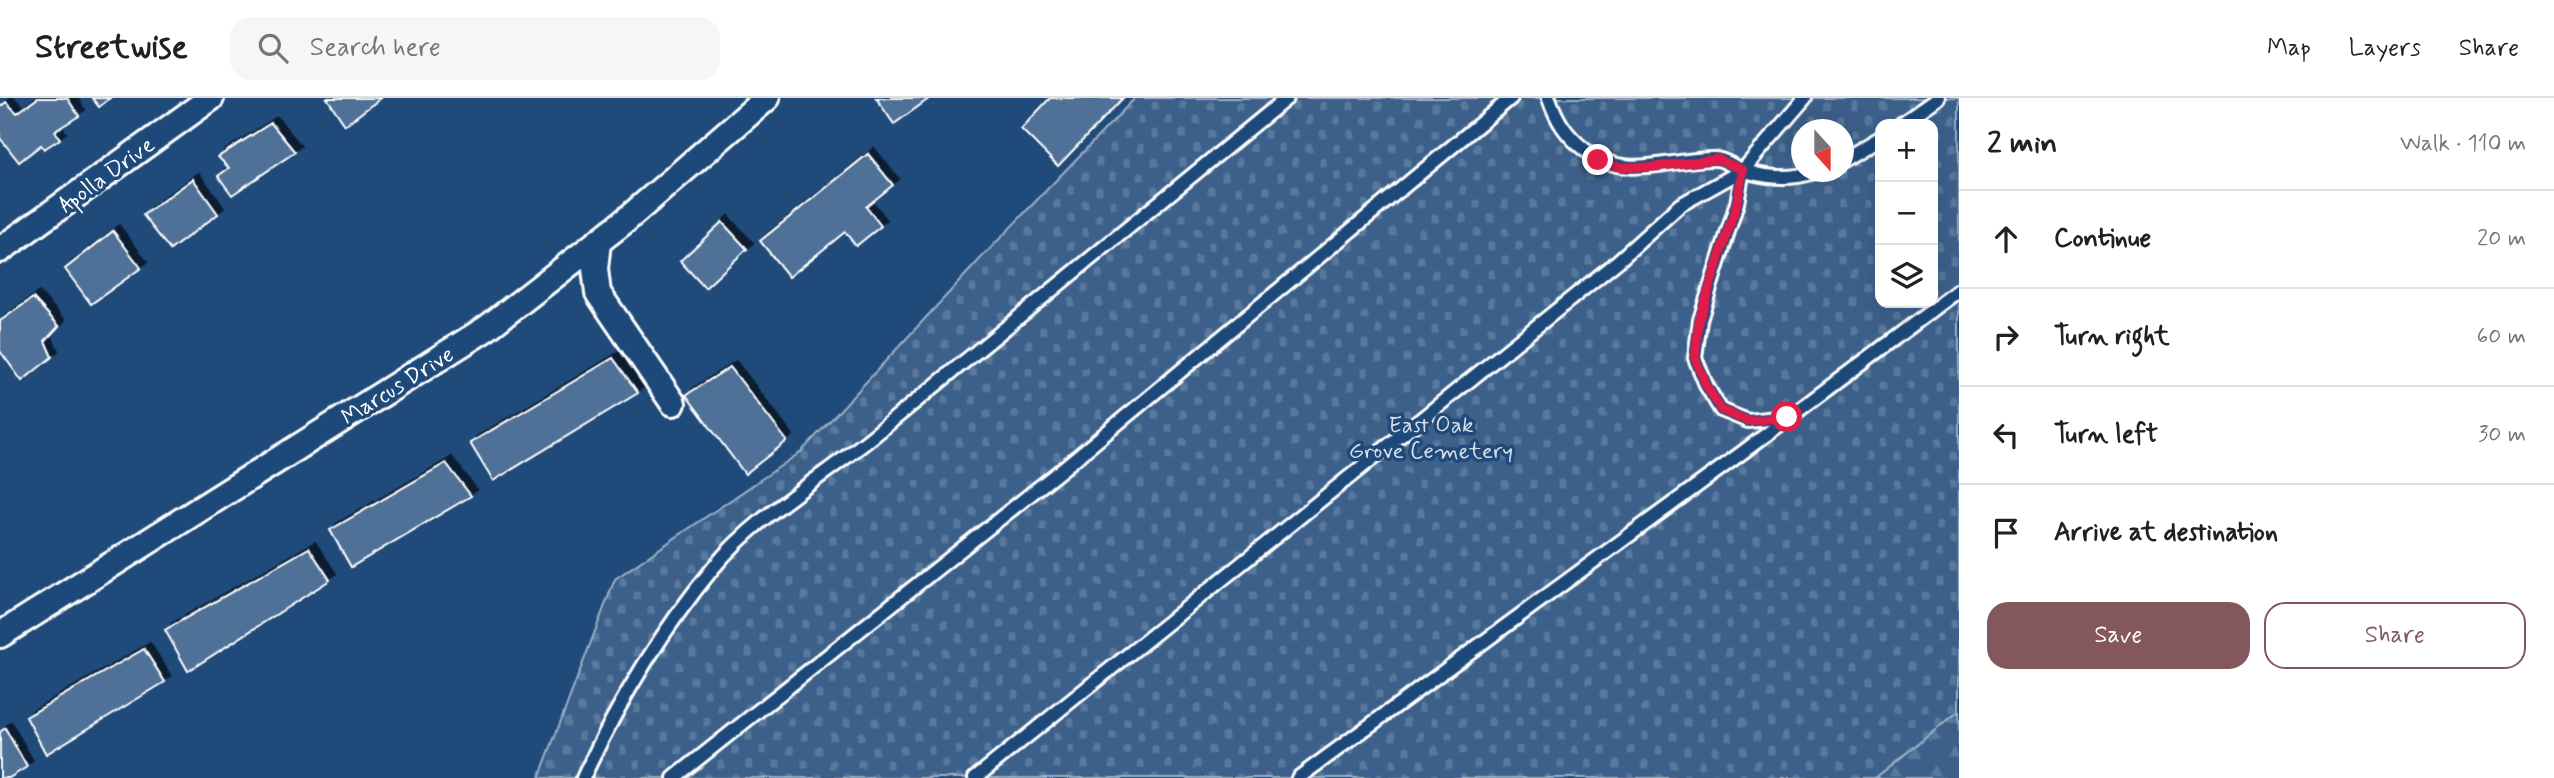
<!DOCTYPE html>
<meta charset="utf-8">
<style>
:root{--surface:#fff;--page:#f6f6f6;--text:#202124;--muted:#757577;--line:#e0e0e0;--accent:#84575d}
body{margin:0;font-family:Mynerve,sans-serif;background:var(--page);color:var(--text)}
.controls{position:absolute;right:21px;top:21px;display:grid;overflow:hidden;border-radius:14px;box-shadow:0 7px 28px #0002}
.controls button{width:63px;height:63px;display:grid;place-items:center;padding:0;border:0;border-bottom:2px solid var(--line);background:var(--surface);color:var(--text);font:35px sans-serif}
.compass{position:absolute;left:1791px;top:21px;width:63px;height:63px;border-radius:50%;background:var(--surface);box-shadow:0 7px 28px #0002;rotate:159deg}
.stop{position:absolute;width:21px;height:21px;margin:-16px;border:5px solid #e11d48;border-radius:50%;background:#fff}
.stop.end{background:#e11d48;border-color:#fff;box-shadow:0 2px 7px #0008}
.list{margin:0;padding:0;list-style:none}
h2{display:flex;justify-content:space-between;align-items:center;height:91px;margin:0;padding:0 28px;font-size:30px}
h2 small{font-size:23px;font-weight:400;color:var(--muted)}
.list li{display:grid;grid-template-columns:46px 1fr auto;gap:21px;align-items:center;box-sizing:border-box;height:98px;padding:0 28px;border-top:2px solid var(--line)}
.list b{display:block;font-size:26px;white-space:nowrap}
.list em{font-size:23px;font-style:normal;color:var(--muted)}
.actions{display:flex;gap:14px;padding:21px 28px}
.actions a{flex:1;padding:16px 0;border:2px solid var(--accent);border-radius:21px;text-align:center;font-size:24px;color:var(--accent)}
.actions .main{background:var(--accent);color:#fff}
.icon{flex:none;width:38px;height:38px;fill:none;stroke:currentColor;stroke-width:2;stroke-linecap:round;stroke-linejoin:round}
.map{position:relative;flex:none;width:1959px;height:680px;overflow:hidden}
header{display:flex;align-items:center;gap:42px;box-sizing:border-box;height:98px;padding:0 35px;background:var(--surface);border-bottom:2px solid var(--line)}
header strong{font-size:33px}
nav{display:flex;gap:38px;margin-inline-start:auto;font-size:24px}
.search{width:490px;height:63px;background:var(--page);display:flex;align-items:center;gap:18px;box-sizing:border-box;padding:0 24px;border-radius:21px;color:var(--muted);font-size:26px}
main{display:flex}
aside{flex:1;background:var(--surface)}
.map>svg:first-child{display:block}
.forest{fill:url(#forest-firs);stroke:#9eb0c5;stroke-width:2}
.cemetery{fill:url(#cemetery-stones);stroke:#9eb0c5;stroke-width:2;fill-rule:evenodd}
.building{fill:#507197;stroke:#fff;stroke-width:2;filter:url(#shadow)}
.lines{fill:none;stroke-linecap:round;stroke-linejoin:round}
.service-casing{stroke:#fff;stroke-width:18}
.minor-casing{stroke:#fff;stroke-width:30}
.service{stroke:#1f4a7a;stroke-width:12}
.minor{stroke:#1f4a7a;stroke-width:24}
.route{stroke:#e11d48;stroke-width:9}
.labels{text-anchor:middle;stroke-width:7;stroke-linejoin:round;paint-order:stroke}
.street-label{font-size:23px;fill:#fff;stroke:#1f4a7a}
.park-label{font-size:23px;fill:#d8dfe8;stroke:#1f4a7a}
</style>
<header>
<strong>Streetwise</strong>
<div class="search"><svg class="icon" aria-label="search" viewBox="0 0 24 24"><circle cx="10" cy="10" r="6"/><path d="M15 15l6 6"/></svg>Search here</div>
<nav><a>Map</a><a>Layers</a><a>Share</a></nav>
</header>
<main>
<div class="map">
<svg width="1959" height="680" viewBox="0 0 1959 680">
<defs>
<pattern id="forest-firs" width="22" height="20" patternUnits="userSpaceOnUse" patternTransform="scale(1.75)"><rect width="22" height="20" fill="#3c618b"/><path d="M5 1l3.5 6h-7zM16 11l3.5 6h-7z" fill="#59799c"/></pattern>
<pattern id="cemetery-stones" width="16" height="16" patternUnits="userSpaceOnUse" patternTransform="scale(1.75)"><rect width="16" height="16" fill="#3c618b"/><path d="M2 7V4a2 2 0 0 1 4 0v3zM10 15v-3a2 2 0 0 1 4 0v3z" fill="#59799c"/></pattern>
<filter id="shadow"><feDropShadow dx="6" dy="-6" stdDeviation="0" flood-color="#0009"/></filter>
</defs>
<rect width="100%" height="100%" fill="#1f4a7a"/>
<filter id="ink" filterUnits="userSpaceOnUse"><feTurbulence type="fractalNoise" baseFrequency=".0143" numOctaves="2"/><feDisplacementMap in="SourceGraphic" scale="14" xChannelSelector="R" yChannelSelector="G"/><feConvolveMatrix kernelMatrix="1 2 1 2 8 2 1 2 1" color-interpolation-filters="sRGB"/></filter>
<g filter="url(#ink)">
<!-- forest -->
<path class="forest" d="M1959,613v67h-84z"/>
<!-- cemetery -->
<path class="cemetery" d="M1135,0h824v613l-84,67h-1336l76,-199 186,-127 183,-197zM1880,26h53v179h-53zM1801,32h42v42h-42z"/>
<!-- building -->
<g class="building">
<path d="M38,0h29l12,18 -24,15 5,8 -16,10 -3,-4 -22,17 -19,-24v-31l6,-5 11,11z"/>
<path d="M92,0h18l-11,9z"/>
<path d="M327,0h54l-36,27z"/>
<path d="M876,0h54l-36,26z"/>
<path d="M1050,0h73l-65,68 -37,-37z"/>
<path d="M271,25l24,29 -63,43 -14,-19 11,-8 -11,-11z"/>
<path d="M868,56l25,31 -27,22 15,19 -25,20 -11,-14 -56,45 -29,-36z"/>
<path d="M193,81l25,35 -48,36 -27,-35z"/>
<path d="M722,124l25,27 -42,39 -25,-27z"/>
<path d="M113,133l28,37 -50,36 -26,-35z"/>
<path d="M33,200l26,28 -14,15 7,16 -30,24 -22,-30v-30z"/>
<path d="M613,260l25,35 -145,88 -23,-38z"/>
<path d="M730,269l57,74 -42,33 -59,-79z"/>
<path d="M446,365l25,33 -120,71 -21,-37z"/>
<path d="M309,450l21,32 -142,91 -23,-41z"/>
<path d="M144,551l21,33 -119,72 -20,-37z"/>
<path d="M5,630l22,39 -18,11h-9v-46z"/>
</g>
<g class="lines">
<!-- service casing -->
<g class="service-casing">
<g id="service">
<path d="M1549,0c8,23 17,37 36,52 40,32 85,8 130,9 9,0 17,7 25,10 23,9 51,11 74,3"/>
<path d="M1901,26l37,-26"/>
<path d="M1843,62l37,-22"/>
<path d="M1743,72l-6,33 -37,117 -5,38 12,29 14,23 27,11 39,-4"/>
<path d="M583,680c34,-73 79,-148 131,-211 41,-50 112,-92 163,-134 137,-112 274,-223 410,-335"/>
<path d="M674,680l392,-312 445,-368"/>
<path d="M975,680l643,-517 62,-56 63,-35 62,-72"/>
<path d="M1298,680l445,-326 216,-162"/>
</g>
</g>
<!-- minor casing -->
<g class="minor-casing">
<g id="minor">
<path d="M598,144l-3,27 3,24 75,110"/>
<path d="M0,152l211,-152"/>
<path d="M0,537l487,-307 139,-108 141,-122"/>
</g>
</g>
<!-- service -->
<use href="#service" class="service"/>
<!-- minor -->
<use href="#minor" class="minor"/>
</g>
</g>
<g class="lines" filter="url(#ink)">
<!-- route -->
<path class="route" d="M1598,62l21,7h35l64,-8 25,11 -6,33 -38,117 -4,38 12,29 14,23 27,11 39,-4"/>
</g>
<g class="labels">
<!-- street labels -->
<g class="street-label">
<text transform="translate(106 76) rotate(-36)" y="8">Apolla Drive</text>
<text transform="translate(397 287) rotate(-32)" y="8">Marcus Drive</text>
</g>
<!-- park labels -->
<g class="park-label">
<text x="1431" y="334">East Oak<tspan x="1431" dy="26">Grove Cemetery</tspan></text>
</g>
</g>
</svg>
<div class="controls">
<button>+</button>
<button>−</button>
<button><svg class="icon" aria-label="layers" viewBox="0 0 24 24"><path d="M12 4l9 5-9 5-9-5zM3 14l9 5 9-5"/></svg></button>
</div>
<svg class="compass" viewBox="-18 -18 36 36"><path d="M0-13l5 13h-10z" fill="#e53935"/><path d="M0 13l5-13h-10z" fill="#757577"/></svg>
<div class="stop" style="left:1787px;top:319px"></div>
<div class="stop end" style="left:1598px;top:62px"></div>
</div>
<aside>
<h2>2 min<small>Walk · 110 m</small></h2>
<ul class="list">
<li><svg class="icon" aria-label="ahead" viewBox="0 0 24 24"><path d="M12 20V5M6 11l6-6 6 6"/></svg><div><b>Continue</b></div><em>20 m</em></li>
<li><svg class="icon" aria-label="right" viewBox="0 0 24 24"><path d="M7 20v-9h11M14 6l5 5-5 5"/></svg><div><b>Turn right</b></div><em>60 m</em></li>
<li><svg class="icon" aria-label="left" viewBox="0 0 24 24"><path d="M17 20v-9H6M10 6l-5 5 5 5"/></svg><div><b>Turn left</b></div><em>30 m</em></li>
<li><svg class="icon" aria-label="arrive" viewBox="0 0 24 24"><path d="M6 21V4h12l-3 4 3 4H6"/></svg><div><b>Arrive at destination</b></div></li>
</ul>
<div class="actions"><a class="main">Save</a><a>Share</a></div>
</aside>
</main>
